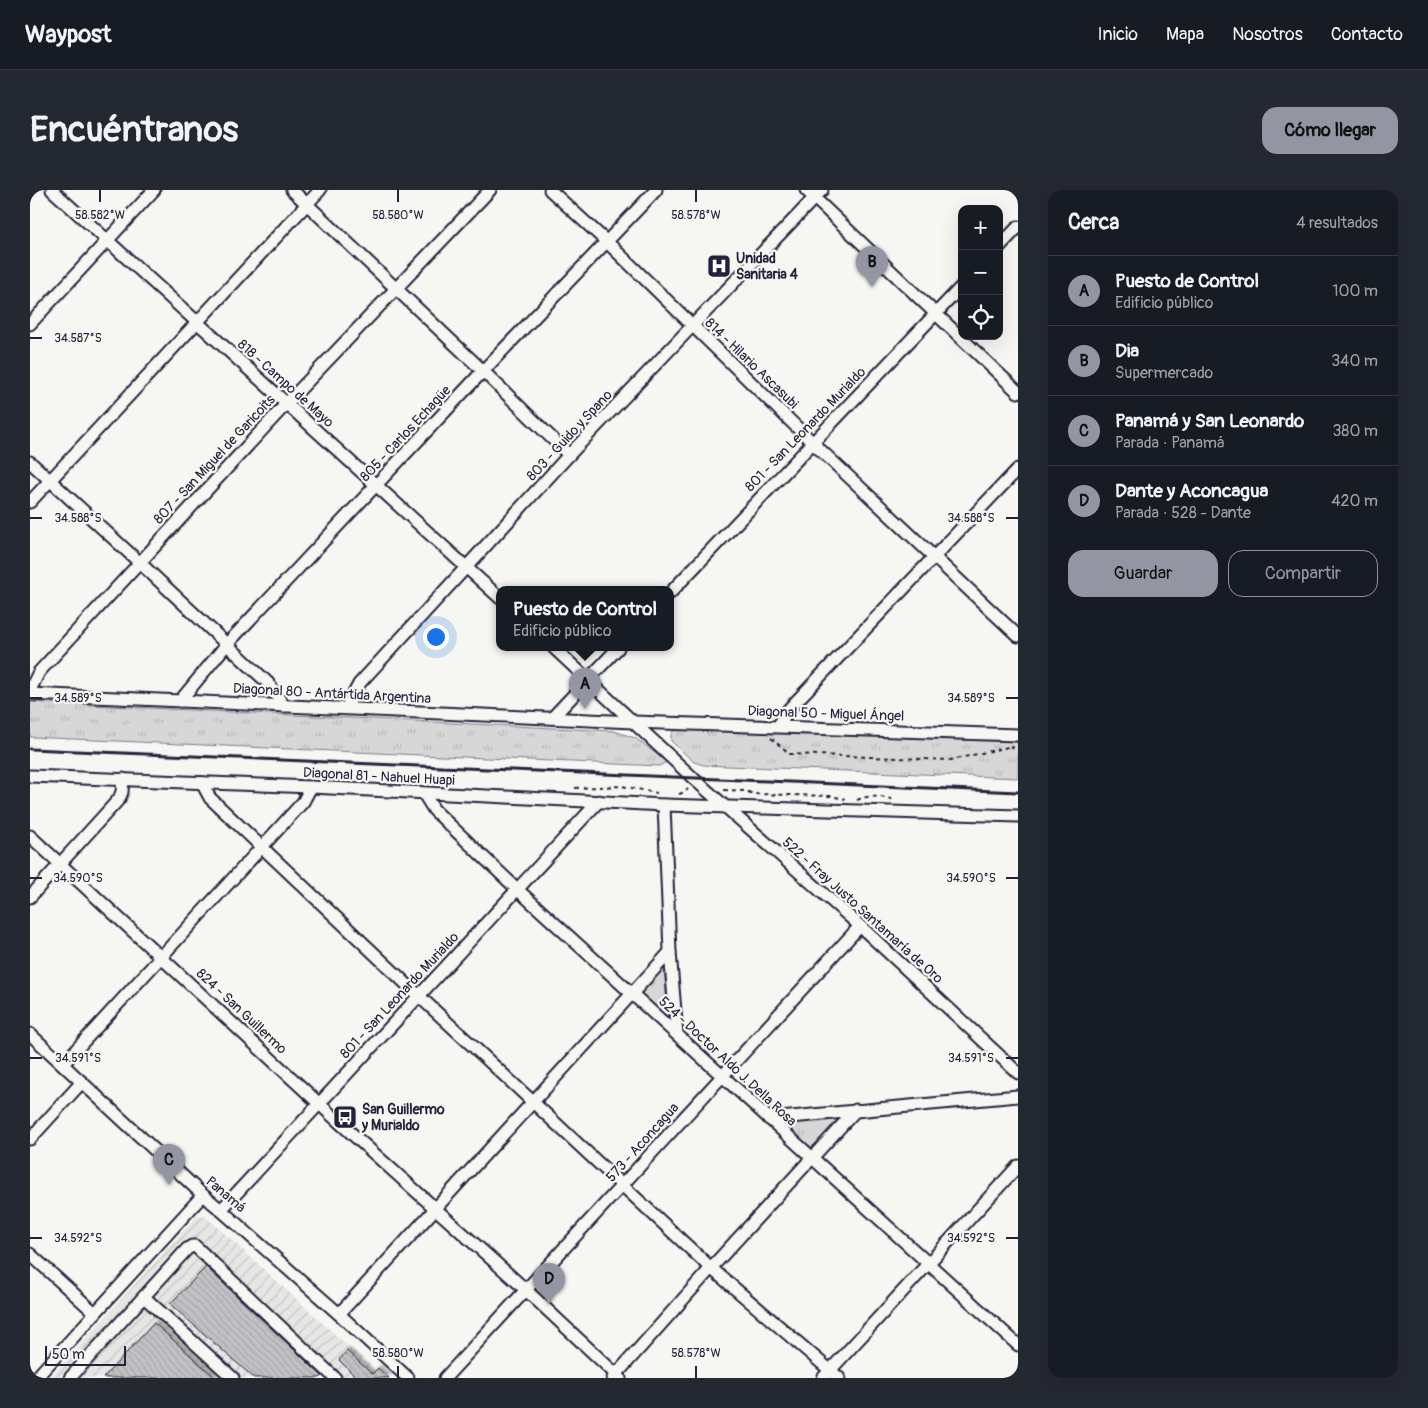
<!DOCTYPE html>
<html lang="es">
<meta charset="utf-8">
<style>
:root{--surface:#171b24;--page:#242831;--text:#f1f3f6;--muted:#9ea1a6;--line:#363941;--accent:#9495a2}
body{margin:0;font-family:Pangolin,sans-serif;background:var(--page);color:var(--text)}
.controls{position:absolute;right:15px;top:15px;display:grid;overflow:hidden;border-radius:10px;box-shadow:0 5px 20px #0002}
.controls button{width:45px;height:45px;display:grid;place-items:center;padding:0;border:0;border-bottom:1px solid var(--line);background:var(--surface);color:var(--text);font:25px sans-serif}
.scale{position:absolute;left:15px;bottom:12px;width:81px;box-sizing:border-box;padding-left:5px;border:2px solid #22223b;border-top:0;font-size:14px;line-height:18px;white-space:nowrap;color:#22223b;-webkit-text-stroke:4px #f6f6f2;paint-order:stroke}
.you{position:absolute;left:405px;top:446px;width:18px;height:18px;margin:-12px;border:4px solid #fff;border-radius:50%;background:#1a73e8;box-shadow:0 0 0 8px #1a73e833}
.badge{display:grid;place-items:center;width:32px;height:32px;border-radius:50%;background:var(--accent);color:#111;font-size:16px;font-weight:700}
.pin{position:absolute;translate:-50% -41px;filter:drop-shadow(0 1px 2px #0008)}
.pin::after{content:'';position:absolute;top:26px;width:18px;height:15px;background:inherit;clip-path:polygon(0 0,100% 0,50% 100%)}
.popup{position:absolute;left:466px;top:396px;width:178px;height:65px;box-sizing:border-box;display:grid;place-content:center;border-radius:10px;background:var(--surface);filter:drop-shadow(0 1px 4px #0005);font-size:16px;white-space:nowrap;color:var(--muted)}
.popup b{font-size:19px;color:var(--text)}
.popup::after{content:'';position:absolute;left:50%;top:100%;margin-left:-10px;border:10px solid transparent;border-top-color:var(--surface)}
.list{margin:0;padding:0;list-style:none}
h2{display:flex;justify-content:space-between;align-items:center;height:65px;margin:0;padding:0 20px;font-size:21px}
h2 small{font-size:16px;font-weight:400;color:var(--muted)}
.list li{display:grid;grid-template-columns:32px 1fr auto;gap:15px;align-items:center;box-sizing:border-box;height:70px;padding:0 20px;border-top:1px solid var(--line)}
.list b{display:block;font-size:19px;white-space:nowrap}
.list p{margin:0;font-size:16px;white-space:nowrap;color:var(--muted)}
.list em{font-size:16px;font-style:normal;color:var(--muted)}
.actions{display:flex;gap:10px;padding:15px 20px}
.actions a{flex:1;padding:11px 0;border:1px solid var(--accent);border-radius:15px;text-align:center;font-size:18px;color:var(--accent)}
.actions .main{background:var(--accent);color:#111}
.icon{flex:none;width:28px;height:28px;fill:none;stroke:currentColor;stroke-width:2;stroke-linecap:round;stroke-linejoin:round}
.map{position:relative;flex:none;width:988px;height:1188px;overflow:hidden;border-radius:15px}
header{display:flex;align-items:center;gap:30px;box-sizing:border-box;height:70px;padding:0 25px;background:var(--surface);border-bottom:1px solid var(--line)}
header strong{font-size:24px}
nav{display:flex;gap:28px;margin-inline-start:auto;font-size:18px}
.intro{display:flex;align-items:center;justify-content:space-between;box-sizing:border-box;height:120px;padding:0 30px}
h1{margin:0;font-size:35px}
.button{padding:12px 22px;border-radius:15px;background:var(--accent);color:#111;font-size:18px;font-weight:700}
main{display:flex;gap:30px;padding:0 30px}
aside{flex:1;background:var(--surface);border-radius:15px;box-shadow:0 5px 20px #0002}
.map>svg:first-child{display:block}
.industrial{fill:url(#industrial-furrows)}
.park{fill:url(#park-tufts);stroke:#7c7c89}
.building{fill:url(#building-back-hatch);stroke:#22223b;filter:url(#shadow)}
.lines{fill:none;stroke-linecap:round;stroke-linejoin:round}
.minor-casing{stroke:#22223b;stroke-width:15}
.path{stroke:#22223b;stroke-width:2;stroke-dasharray:4 4;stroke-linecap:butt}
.minor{stroke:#f6f6f2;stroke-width:11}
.rail{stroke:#22223b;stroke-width:3}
.ticks{fill:none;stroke:#22223b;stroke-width:2}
.labels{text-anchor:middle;stroke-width:4.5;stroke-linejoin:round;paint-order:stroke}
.poi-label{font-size:14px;font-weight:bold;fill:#22223b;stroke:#f6f6f2;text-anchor:start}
.street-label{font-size:14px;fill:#22223b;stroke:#f6f6f2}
.ticks-label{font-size:12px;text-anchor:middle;fill:#22223b;stroke:#f6f6f2;stroke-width:4.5;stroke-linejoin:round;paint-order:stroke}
</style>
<header>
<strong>Waypost</strong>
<nav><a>Inicio</a><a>Mapa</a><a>Nosotros</a><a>Contacto</a></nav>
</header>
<div class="intro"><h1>Encuéntranos</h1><a class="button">Cómo llegar</a></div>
<main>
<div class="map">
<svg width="988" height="1188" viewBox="0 0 988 1188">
<defs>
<pattern id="industrial-furrows" width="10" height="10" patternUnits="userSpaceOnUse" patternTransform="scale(1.25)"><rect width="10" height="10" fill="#e6e6e4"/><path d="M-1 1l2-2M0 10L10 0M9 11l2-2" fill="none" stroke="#c5c5c4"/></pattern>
<pattern id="park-tufts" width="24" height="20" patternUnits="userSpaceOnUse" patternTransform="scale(1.25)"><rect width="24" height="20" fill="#d7d7d7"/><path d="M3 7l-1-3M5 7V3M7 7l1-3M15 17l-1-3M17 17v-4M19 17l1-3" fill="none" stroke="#b8b8b9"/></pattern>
<pattern id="building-back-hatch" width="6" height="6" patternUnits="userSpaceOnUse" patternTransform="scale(1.25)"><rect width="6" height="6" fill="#c2c2c4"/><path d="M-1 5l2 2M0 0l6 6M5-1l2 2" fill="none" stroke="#a6a6a9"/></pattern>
<filter id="shadow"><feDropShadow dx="3" dy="-3" stdDeviation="1" flood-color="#0004"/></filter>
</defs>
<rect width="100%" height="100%" fill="#f6f6f2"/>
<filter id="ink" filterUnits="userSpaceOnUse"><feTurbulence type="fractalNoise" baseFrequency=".02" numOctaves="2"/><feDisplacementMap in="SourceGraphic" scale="10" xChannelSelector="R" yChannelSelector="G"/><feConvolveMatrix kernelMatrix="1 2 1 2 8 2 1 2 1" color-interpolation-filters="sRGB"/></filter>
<g filter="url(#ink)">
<!-- industrial -->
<path class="industrial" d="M174,1025l179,163h-333l147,-162z"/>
<!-- park -->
<g class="park">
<path d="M0,512l584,29 21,7 32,24 -8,4 -629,-29z"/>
<path d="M645,539l343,13v36l-315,-13 -9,-3 -23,-21v-7z"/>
<path d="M634,774l4,55 -29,-26z"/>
<path d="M814,928l-34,34 -33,-29z"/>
</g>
<!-- building -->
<g class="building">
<path d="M176,1077l116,109 -2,2h-66l-84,-74z"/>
<path d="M124,1133l62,55h-113z"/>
<path d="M317,1161l25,23 6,-6 11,10h-32l-18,-18z"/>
</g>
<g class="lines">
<!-- minor casing -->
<g class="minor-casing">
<g id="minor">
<path d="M22,0l448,408"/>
<path d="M262,0l191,181 86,84"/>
<path d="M520,0l57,52 206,201 205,193"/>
<path d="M776,0l212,202"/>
<path d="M969,57l19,-20"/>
<path d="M0,134l124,-134"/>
<path d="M0,272l109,100 129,121 16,23"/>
<path d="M0,312l290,-312"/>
<path d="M640,403l292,-307"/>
<path d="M524,458l139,130 167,148 158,147"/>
<path d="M0,500l9,-18 248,-269 203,-213"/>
<path d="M0,504l603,28 385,13"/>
<path d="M150,511l47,-57 256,-273 173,-181"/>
<path d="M316,518l13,-24 210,-229 253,-265"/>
<path d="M522,528l66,-70"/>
<path d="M749,535l9,-15 230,-241"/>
<path d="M0,586l281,11 353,18 354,11"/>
<path d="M172,593l8,15 209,198 292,272 128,110"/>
<path d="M394,604l10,16 84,80 500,455"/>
<path d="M634,615l6,147 7,82"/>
<path d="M0,646l310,287 186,167 94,88"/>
<path d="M0,707l89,-98 3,-7 1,-13"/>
<path d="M0,844l173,161 18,15 118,104 69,64"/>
<path d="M33,874l240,-262 8,-15"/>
<path d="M739,929l249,-23"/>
<path d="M0,949l52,-57"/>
<path d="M191,1020l378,-409"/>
<path d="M0,1064l65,59"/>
<path d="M114,1107l89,81"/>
<path d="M309,1124l331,-362"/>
<path d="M6,1188l167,-183"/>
<path d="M40,1188l117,-129 5,-3h3l140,132"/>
<path d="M415,1188l415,-452"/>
<path d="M583,1188l98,-110 145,-158"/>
<path d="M793,1188l195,-212"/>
</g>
</g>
<!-- path -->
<g class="path">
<path d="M741,548l19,16 161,6 57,-13"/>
<path d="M980,557l8,1"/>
<path d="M545,598l47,-2 35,7"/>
<path d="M694,600l22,1 7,3 78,2 14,3"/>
<path d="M649,604l6,-2 3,-3"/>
<path d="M827,610c14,-6 25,-3 39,0"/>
</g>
<!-- minor -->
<use href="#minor" class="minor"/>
<!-- rail -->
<path class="rail" d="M0,559l988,43"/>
</g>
</g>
<!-- ticks -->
<path class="ticks" d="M70,0v12M368,0v12M666,0v12M0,148h12M0,328h12M976,328h12M0,508h12M976,508h12M0,688h12M976,688h12M0,868h12M976,868h12M0,1048h12M976,1048h12M368,1176v12M666,1176v12"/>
<!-- icons -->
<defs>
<g id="hospital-square" transform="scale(1.25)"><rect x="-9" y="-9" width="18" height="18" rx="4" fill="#22223b" stroke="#f6f6f2"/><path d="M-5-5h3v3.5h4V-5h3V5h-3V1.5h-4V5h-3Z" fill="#fff"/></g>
<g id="bus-square" transform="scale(1.25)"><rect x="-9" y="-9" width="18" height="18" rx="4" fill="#22223b" stroke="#f6f6f2"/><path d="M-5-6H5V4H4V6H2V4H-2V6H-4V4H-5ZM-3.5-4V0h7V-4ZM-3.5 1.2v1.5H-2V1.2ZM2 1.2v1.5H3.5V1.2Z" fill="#fff"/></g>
</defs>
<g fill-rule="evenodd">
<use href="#hospital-square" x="689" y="76"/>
<use href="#bus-square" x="315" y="927"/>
</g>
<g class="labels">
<!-- poi labels -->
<g class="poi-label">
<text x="706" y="73">Unidad<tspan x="706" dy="16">Sanitaria 4</tspan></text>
<text x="332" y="924">San Guillermo<tspan x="332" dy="16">y Murialdo</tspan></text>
</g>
<!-- street labels -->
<g class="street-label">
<text transform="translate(722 173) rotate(44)" y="5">814 - Hilario Ascasubi</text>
<text transform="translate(256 193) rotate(42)" y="5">818 - Campo de Mayo</text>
<text transform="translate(775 239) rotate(-46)" y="5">801 - San Leonardo Murialdo</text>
<text transform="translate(375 243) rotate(-47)" y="5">805 - Carlos Echagüe</text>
<text transform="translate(539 245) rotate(-47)" y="5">803 - Guido y Spano</text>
<text transform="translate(184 269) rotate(-47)" y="5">807 - San Miguel de Garicoits</text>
<text transform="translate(302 503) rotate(3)" y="5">Diagonal 80 - Antártida Argentina</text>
<text transform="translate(796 523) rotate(2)" y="5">Diagonal 50 - Miguel Ángel</text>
<text transform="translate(349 586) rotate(3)" y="5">Diagonal 81 - Nahuel Huapi</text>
<text transform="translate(833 720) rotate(42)" y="5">522 - Fray Justo Santamaría de Oro</text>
<text transform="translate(369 805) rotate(-47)" y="5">801 - San Leonardo Murialdo</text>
<text transform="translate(212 821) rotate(43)" y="5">824 - San Guillermo</text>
<text transform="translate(698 871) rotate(43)" y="5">524 - Doctor Aldo J. Della Rosa</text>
<text transform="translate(612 952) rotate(-48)" y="5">573 - Aconcagua</text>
<text transform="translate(196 1004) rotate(40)" y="5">Panamá</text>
</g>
</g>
<g class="ticks-label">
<text x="70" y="29">58.582°W</text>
<text x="368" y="29">58.580°W</text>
<text x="666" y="29">58.578°W</text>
<text x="48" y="152">34.587°S</text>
<text x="48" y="332">34.588°S</text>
<text x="941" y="332">34.588°S</text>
<text x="48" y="512">34.589°S</text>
<text x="941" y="512">34.589°S</text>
<text x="48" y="692">34.590°S</text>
<text x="941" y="692">34.590°S</text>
<text x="48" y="872">34.591°S</text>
<text x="941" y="872">34.591°S</text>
<text x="48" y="1052">34.592°S</text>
<text x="941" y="1052">34.592°S</text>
<text x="368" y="1167">58.580°W</text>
<text x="666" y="1167">58.578°W</text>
</g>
</svg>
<div class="controls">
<button>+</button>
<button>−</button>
<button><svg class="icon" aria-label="locate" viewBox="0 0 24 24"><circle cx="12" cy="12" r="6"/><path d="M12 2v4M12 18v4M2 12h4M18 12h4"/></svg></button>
</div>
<div class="scale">50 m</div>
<div class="you"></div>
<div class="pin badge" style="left:555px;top:519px">A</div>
<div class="popup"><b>Puesto de Control</b>Edificio público</div>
<div class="pin badge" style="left:842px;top:97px">B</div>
<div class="pin badge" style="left:139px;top:995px">C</div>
<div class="pin badge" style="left:519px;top:1114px">D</div>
</div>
<aside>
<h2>Cerca<small>4 resultados</small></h2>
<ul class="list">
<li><span class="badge">A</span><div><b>Puesto de Control</b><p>Edificio público</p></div><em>100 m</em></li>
<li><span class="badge">B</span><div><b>Dia</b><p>Supermercado</p></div><em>340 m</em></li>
<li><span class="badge">C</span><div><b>Panamá y San Leonardo</b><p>Parada · Panamá</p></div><em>380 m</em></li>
<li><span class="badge">D</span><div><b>Dante y Aconcagua</b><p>Parada · 528 - Dante</p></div><em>420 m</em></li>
</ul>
<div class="actions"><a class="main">Guardar</a><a>Compartir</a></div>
</aside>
</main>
